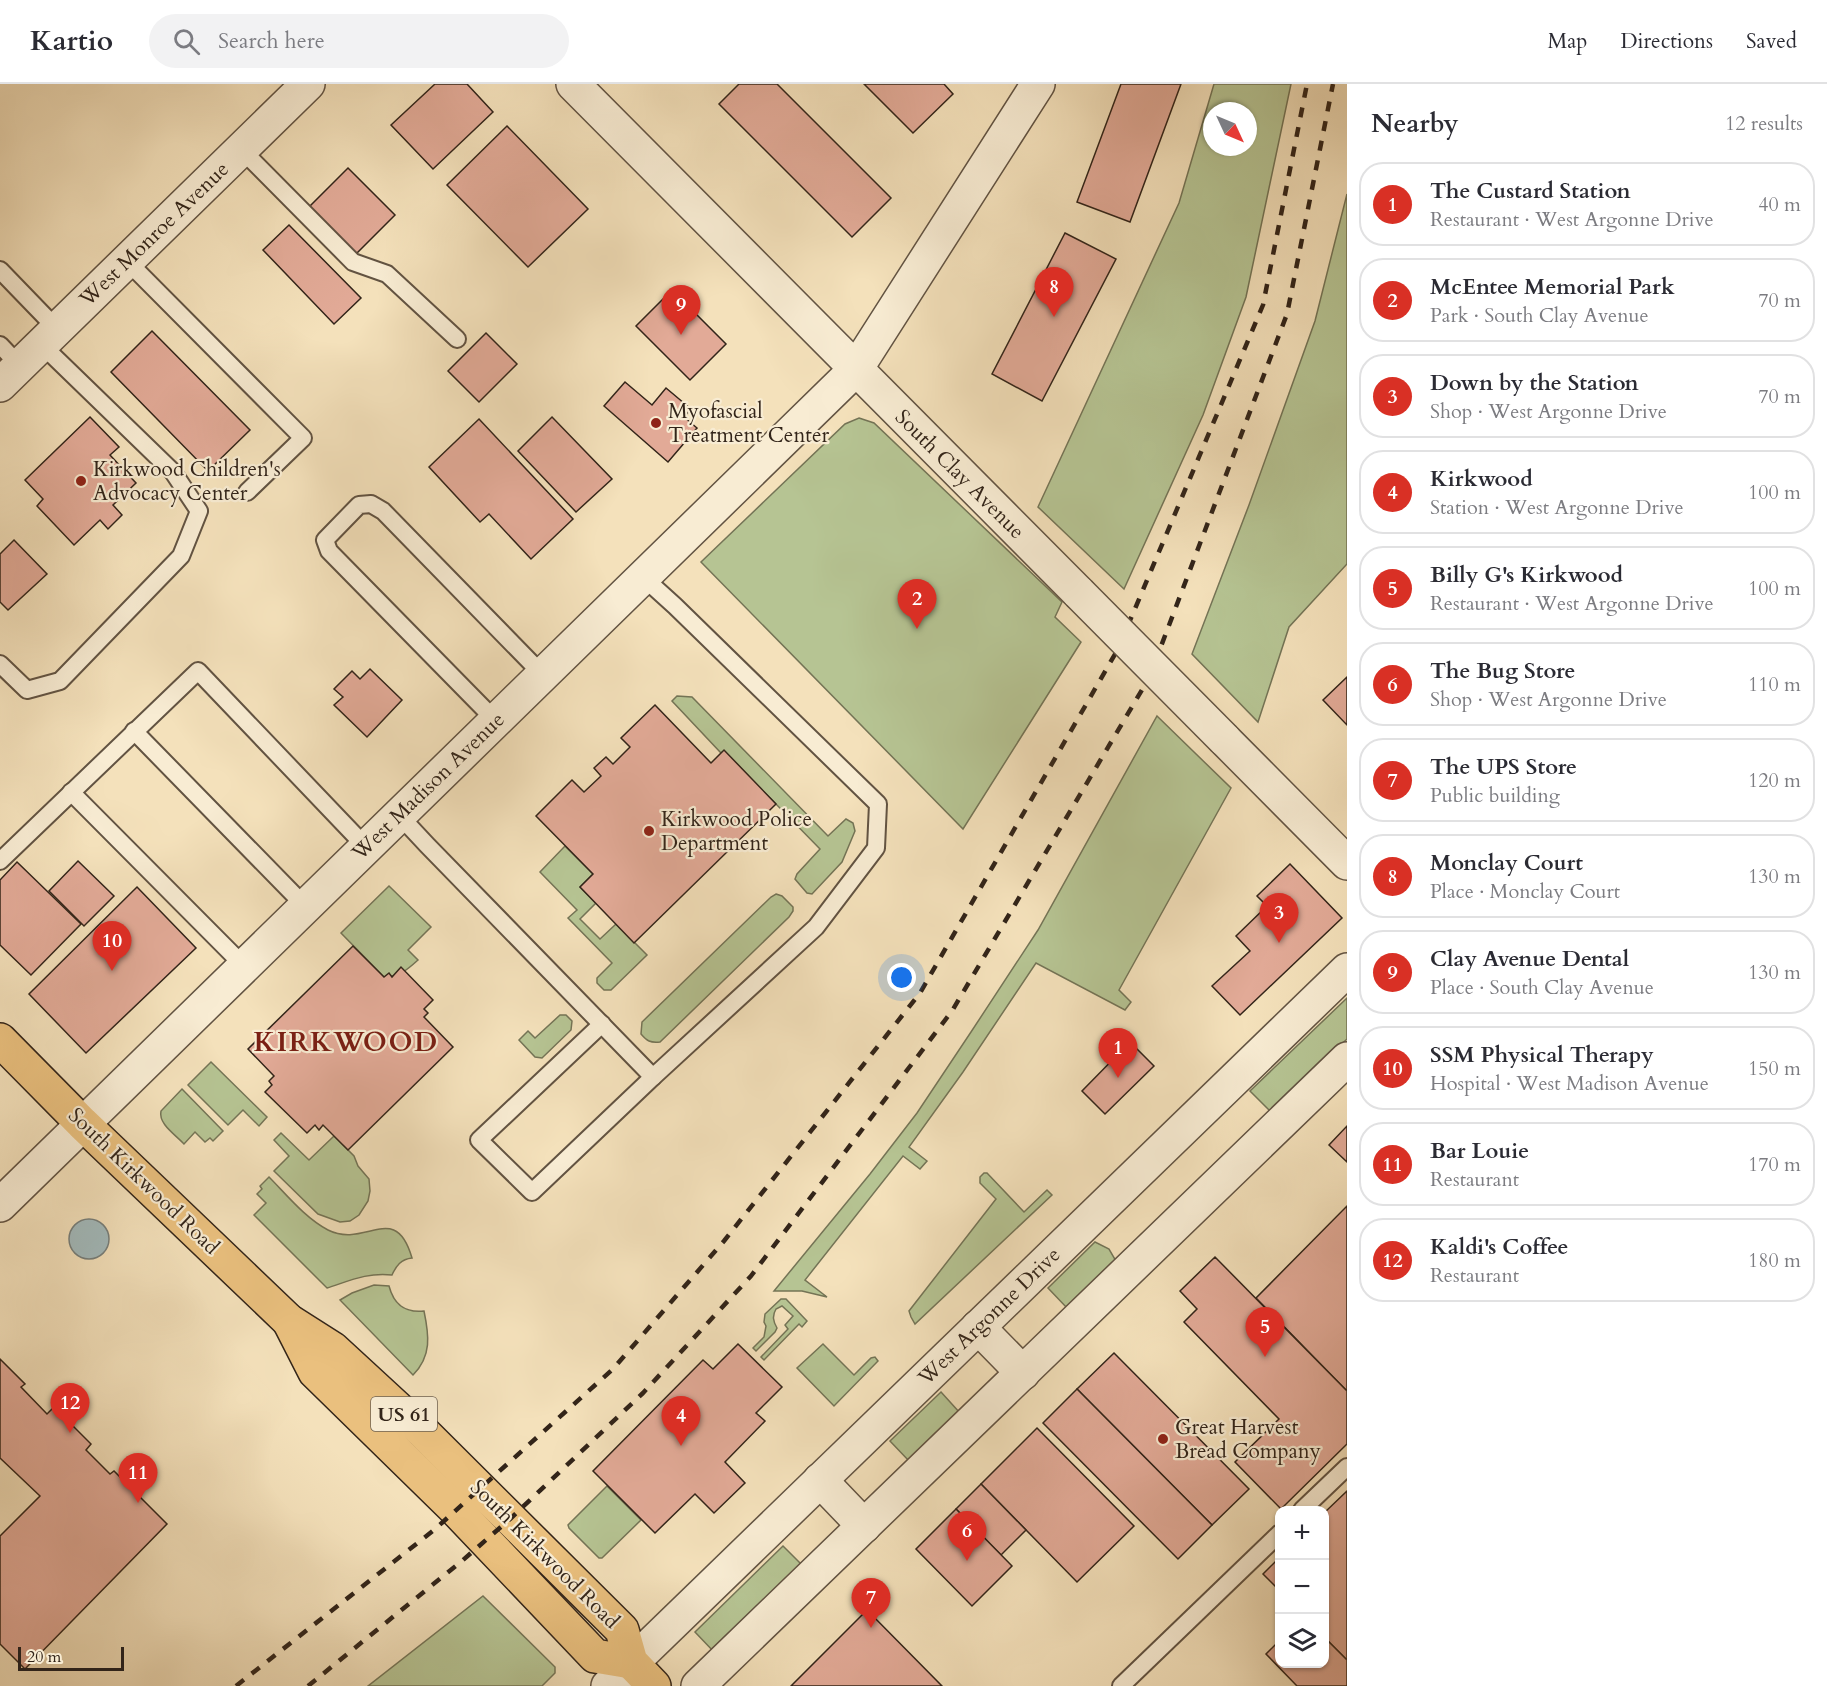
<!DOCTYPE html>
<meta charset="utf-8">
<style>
:root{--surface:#fff;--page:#f2f2f3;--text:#2b2b33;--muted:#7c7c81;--line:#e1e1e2;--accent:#d93025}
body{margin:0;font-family:Cardo,serif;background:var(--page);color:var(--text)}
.controls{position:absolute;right:18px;bottom:18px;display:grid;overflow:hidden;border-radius:12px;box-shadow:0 2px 4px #0004}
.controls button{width:54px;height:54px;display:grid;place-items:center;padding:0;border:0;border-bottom:2px solid var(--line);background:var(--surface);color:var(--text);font:30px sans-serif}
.compass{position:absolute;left:1203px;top:18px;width:54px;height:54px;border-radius:50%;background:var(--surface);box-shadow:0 2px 4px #0004;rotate:134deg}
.scale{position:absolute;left:18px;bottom:15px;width:106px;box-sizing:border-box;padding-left:6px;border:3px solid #322419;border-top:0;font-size:16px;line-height:21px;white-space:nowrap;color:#322419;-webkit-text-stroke:4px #f8ecd3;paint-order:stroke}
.you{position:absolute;left:902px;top:894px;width:21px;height:21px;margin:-15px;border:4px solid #fff;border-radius:50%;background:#1a73e8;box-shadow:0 0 0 9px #1a73e833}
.badge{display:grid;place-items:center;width:39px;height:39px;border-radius:50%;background:var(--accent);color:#fff;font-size:20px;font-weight:700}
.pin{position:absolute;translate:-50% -50px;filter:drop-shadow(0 2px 3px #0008)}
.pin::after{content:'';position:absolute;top:32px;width:21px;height:18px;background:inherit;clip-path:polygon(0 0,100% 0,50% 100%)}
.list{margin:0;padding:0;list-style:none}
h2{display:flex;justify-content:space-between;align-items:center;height:78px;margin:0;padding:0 24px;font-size:26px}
h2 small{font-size:20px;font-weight:400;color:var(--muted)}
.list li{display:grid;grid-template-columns:39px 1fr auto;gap:18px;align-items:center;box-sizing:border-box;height:84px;margin:0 12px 12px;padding:0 12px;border:2px solid var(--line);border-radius:24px}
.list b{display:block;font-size:22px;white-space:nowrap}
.list p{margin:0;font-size:20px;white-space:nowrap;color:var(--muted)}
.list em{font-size:20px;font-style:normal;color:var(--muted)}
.icon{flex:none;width:33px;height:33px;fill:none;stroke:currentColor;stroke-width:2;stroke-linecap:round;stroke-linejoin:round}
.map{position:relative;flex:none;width:1347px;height:1602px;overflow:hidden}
header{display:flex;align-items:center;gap:36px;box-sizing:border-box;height:84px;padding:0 30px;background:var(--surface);border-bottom:2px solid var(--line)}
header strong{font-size:28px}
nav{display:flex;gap:33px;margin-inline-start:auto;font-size:21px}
.search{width:420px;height:54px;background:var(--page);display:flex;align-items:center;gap:15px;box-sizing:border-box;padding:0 21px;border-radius:33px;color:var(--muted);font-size:22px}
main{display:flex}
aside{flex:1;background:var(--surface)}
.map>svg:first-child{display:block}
.green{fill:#b6c493;stroke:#747456;stroke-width:1.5;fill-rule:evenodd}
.water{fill:#a2babc;stroke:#757e7b;stroke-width:1.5}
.building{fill:#e2aa97;stroke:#322419;stroke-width:1.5}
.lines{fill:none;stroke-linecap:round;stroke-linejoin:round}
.service-casing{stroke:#625342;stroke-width:20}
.minor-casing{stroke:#625342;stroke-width:36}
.tertiary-casing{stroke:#625342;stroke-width:36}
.primary-casing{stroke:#322419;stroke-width:36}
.service{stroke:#f8ecd3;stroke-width:16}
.minor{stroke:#f8ecd3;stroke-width:33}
.tertiary{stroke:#f8ecd3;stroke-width:33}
.primary{stroke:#eac07e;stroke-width:33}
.rail{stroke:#322419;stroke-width:4.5;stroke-dasharray:10 10;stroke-linecap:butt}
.tertiary-bridge-casing{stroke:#625342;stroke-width:36;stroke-linecap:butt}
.tertiary-bridge{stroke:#f8ecd3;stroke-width:33}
.poi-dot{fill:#8f2418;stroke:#f8ecd3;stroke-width:2}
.labels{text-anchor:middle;stroke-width:4.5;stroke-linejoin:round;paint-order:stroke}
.shield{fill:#f8ecd3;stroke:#6d6051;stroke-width:1.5}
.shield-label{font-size:20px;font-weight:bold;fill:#322419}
.street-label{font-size:21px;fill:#322419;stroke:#f8ecd3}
.poi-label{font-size:21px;fill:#322419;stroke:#f8ecd3;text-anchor:start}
.district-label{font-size:27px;font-weight:bold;letter-spacing:1.5px;fill:#7a1f14;stroke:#f8ecd3}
</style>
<header>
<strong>Kartio</strong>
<div class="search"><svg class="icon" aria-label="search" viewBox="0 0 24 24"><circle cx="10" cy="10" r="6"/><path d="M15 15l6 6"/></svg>Search here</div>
<nav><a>Map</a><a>Directions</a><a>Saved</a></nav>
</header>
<main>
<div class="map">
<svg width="1347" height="1602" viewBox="0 0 1347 1602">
<rect width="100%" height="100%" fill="#f4e1bb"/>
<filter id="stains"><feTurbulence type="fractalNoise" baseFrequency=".00333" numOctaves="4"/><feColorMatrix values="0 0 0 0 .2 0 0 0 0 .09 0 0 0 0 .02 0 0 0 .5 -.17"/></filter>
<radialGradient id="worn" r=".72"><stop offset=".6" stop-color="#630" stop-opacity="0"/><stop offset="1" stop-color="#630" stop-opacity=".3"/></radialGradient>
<!-- green -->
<g class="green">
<path d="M1214,0h77l-45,213 -43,118 -79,174 -86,-82 141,-304zM1212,27h36v36h-36z"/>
<path d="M1347,110v370l-58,63 -31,95 -66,-68 57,-149 66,-184z"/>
<path d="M859,334l15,5 188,179 -7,15 26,25 -118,187 -262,-267 144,-138z"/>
<path d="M677,612l15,1 136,139 18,-17 7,4 2,8 -13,31 -30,32 -5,-1 -12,-14 2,-5 23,-25 -96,-98 -3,2 -49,-52z"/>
<path d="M1157,632l74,72 -112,202 12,12 -6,8 -89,-47 -73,109 -54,75 18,14 -7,8 -17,-13 -98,124 22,17 -25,-6h-28l96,-117 47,-61 54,-81 67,-102z"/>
<path d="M565,762l28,28 -13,13 16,16 -16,16 20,20 16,-15 31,31 -36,35h-7l-7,-7v-5l15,-15 -44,-45 9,-8 -37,-38z"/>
<path d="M389,802l42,41 -23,23 10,10c-11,10 -19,17 -34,17l-43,-44z"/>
<path d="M776,810l6,2 11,11v4l-4,6 -129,125c-10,1 -13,-1 -19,-8l1,-12 129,-125z"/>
<path d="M1347,914v41l-77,72 -20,-20z"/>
<path d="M560,931h6l6,6 -1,9 -29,28 -7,-1 -16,-17 9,-9 7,7z"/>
<path d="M211,978l56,55 -8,9 -16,-16 -15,15 -40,-40z"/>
<path d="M182,1005l41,42 -10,10 -3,-3 -5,4 -10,-10 -11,12c-8,-9 -26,-20 -23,-33z"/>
<path d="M281,1049l28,27 25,-24 20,20 4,10 11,13 1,12 -2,10 -9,14 -9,6 -10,1 -22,-8 -44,-43 15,-15 -15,-16z"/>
<path d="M984,1089h3l37,39 23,-22 5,5 -137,129 -4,-7 -2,-6 87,-112 -16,-16v-6z"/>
<path d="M269,1093c17,17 36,41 59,53 38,19 67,-30 84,28 -11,1 -16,8 -20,17 -24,-3 -43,6 -65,13l-73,-73 12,-12 -9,-9 5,-5 -2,-3z"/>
<path d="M1095,1158l14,7 7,12 -49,47 -19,-20z"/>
<path d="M374,1201l15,1c5,19 16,27 35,25 5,24 8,45 -11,64l-73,-75 12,-7z"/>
<path d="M781,1215h5l21,22 -5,6 -3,-3 -35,36 -3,-3 27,-28 -3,-4 8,-9 -11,-10 -6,3c-4,7 -3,12 1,19l-2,4 -19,19 -3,-3 11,-11 2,-11 -2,-4 1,-8z"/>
<path d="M823,1260l31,31 17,-17 4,-1 3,4 -44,45 -37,-38z"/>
<path d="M941,1308l19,21 -51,48 -19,-20z"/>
<path d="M607,1402l34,34 -39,38h-3l-30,-30 -1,-3z"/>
<path d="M783,1462l20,20 -89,86 -19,-20z"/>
<path d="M483,1512l72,71v6l-13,13h-174z"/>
</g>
<!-- water -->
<circle class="water" cx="89" cy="1155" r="20"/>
<!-- building -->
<g class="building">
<path d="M435,0h32l26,28 -60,57 -42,-44z"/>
<path d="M739,0h38l114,114 -39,39 -133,-133z"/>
<path d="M864,0h80l9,10 -40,39z"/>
<path d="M1121,0h60l-51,138 -53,-20z"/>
<path d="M507,42l81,83 -60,58 -81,-82z"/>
<path d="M348,84l47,47 -40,40 -47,-47z"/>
<path d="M289,141l72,73 -27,26 -71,-74z"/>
<path d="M1065,149l51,26 -74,142 -50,-27z"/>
<path d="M672,206l54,54 -36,36 -54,-54z"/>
<path d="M152,247l98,99 -42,41 -97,-99z"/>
<path d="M486,249l31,31 -38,38 -31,-31z"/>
<path d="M625,298l27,23 14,-17 25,21 -7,8 13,11 -29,34 -64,-56z"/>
<path d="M90,333l29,30 -9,8 26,28 -23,22 9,10 -14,14 -8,-9 -26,25 -37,-39 6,-7 -18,-19z"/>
<path d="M552,333l60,62 -36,33 -58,-61z"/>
<path d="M479,335l94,100 -42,40 -42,-45 -9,8 -51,-55z"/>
<path d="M14,456l33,34 -39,36 -8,-8v-48z"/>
<path d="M370,585l32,31 -35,37 -33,-32 9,-8 -9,-8 18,-18 8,8z"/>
<path d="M1347,593v48l-24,-25z"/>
<path d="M655,621l56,58 13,-13 52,54 -142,139 -54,-56 13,-13 -57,-58 36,-36 12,12 17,-16 -7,-8 12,-11 7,7 17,-17 -9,-9z"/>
<path d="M78,777l36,35 -30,30 -35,-35z"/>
<path d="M17,778l64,62 -50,51 -31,-30v-65z"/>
<path d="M1290,780l52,54 -102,97 -28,-29 38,-35 -14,-15 31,-30 -10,-10z"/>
<path d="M137,803l59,61 -110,105 -57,-59z"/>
<path d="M353,862l31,31 5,-4 3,4 9,-10 32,33 -9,9 4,4 -4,4 29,30 -105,103 -25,-25 -4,5 -4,-5 -8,8 -42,-41 7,-7 -3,-4 5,-5 -26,-27z"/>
<path d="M1130,958l24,24 -49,48 -23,-23z"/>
<path d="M1347,1042v36l-18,-17z"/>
<path d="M1347,1122v185l-91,-93z"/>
<path d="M1215,1173l132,134v53l-66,65 -46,-47 44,-43 -95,-97 13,-13 -17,-18z"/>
<path d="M738,1260l44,43 -26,26 9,8 -40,41 20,21 -31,30 -19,-19 -40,39 -62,-62 110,-111 10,9z"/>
<path d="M1114,1269l135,136 -37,36 -135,-136z"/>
<path d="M0,1275l25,25 -4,3 26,27 7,-7 37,37 -5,6 24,24 4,-3 53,53 -142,145 -25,-25v-108l40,-40 -40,-38z"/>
<path d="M1077,1305l135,136 -34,34 -135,-136z"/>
<path d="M1037,1344l97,98 -57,56 -96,-98z"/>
<path d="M981,1400l45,46 -25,25 -45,-46z"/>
<path d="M1347,1407v169l-23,-23v-124z"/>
<path d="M956,1425l56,57 -40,40 -56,-57z"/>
<path d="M1280,1473v34l-17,-17z"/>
<path d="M867,1526l75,76h-151z"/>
<path d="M1324,1553l23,23v26h-50l-31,-32 14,-14v24h44z"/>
</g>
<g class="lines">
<!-- service casing -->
<g class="service-casing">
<g id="service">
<path d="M241,65l112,113 34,12 70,65"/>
<path d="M127,177l176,177 -56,54"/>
<path d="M0,186l57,59"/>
<path d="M0,261l20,21"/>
<path d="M0,580l27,26 33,-9 121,-125 18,-45 -26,-39 -131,-127"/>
<path d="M495,636l-166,-169 -4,-11 34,-35 12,-1 12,7 159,163"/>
<path d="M134,647l171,175"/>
<path d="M71,708l173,174"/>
<path d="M399,731l28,30 226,232 163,-150 60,-79 2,-44 -203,-198 -32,-29"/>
<path d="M0,777l198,-190 168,176"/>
<path d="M602,940l-123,116 53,52 121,-115"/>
<path d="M1302,1426l45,-43"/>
<path d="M1121,1602l159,-153"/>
</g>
</g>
<!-- minor casing -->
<g class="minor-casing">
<g id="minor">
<path d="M0,301l308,-301"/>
<path d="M0,1121l856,-836 182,-285"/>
</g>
</g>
<!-- tertiary casing -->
<g class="tertiary-casing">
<g id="tertiary">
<path d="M573,0l506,509"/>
<path d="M1224,655l123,124"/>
<path d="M978,1243l45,46"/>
<path d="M820,1396l44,46"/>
<path d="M608,1602l739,-716"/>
<path d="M698,1602l649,-627"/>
</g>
</g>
<!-- primary casing -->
<g class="primary-casing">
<g id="primary">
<path d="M0,956l82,83 207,198 44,28 89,82 200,199 9,32 23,24"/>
<path d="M289,1237l26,51 141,138 139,146 36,6"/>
</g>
</g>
<!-- service -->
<use href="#service" class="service"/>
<!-- minor -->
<use href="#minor" class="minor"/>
<!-- tertiary -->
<use href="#tertiary" class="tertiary"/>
<!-- primary -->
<use href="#primary" class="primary"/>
<!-- rail -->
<g class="rail">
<path d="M236,1602l198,-156 179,-161 111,-128 196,-248 198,-344 145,-344 44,-221"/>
<path d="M308,1602l155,-126 47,-41 133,-126 108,-117 201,-265 197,-333 138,-364 46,-230"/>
</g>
<!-- tertiary-bridge casing -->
<g class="tertiary-bridge-casing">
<path id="tertiary-bridge" d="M1079,509l145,146"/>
</g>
<!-- tertiary-bridge -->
<use href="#tertiary-bridge" class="tertiary-bridge"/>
</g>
<!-- markers -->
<g class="poi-dot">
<circle cx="656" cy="339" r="6"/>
<circle cx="81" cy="397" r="6"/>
<circle cx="649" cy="747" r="6"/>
<circle cx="1163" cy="1355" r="6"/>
</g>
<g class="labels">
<!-- shield labels -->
<rect class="shield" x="371" y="1313" width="66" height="34" rx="4.5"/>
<g class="shield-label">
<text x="404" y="1337">US 61</text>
</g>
<!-- street labels -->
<g class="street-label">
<text transform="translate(154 150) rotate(-44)" y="7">West Monroe Avenue</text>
<text transform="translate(960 390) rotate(45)" y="7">South Clay Avenue</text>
<text transform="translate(428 702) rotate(-44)" y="7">West Madison Avenue</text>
<text transform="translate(144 1097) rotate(44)" y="7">South Kirkwood Road</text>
<text transform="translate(989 1232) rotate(-44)" y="7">West Argonne Drive</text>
<text transform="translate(545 1470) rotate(45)" y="7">South Kirkwood Road</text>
</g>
<!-- poi labels -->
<g class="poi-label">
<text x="668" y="334">Myofascial<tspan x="668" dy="24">Treatment Center</tspan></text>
<text x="93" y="392">Kirkwood Children's<tspan x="93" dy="24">Advocacy Center</tspan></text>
<text x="661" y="742">Kirkwood Police<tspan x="661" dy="24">Department</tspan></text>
<text x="1175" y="1350">Great Harvest<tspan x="1175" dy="24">Bread Company</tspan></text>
</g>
<!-- district labels -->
<g class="district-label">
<text x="346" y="967">KIRKWOOD</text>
</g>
</g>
<rect width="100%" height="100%" filter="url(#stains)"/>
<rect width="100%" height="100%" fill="url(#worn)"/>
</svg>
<div class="controls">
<button>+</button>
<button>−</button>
<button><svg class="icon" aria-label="layers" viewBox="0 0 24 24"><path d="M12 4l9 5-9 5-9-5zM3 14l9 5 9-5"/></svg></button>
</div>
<svg class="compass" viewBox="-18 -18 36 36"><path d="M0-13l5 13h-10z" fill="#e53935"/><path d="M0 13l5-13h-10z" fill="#7c7c81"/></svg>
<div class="scale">20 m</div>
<div class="you"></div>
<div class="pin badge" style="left:1118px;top:994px">1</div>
<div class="pin badge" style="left:917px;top:545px">2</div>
<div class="pin badge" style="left:1279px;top:859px">3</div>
<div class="pin badge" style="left:681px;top:1362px">4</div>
<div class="pin badge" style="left:1265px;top:1273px">5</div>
<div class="pin badge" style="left:967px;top:1477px">6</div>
<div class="pin badge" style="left:871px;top:1544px">7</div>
<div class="pin badge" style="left:1054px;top:233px">8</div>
<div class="pin badge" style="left:681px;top:251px">9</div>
<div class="pin badge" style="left:112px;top:887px">10</div>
<div class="pin badge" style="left:138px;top:1419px">11</div>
<div class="pin badge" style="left:70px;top:1349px">12</div>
</div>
<aside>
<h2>Nearby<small>12 results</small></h2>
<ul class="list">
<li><span class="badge">1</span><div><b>The Custard Station</b><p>Restaurant · West Argonne Drive</p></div><em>40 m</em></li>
<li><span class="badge">2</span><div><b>McEntee Memorial Park</b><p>Park · South Clay Avenue</p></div><em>70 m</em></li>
<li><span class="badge">3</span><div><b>Down by the Station</b><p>Shop · West Argonne Drive</p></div><em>70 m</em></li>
<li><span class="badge">4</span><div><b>Kirkwood</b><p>Station · West Argonne Drive</p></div><em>100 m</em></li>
<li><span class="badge">5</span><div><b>Billy G's Kirkwood</b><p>Restaurant · West Argonne Drive</p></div><em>100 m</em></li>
<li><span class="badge">6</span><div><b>The Bug Store</b><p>Shop · West Argonne Drive</p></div><em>110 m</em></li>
<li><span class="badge">7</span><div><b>The UPS Store</b><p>Public building</p></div><em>120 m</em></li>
<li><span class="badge">8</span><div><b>Monclay Court</b><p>Place · Monclay Court</p></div><em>130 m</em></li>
<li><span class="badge">9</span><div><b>Clay Avenue Dental</b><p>Place · South Clay Avenue</p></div><em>130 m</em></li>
<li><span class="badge">10</span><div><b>SSM Physical Therapy</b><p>Hospital · West Madison Avenue</p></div><em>150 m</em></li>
<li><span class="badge">11</span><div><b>Bar Louie</b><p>Restaurant</p></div><em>170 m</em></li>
<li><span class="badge">12</span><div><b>Kaldi's Coffee</b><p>Restaurant</p></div><em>180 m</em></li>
</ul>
</aside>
</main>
